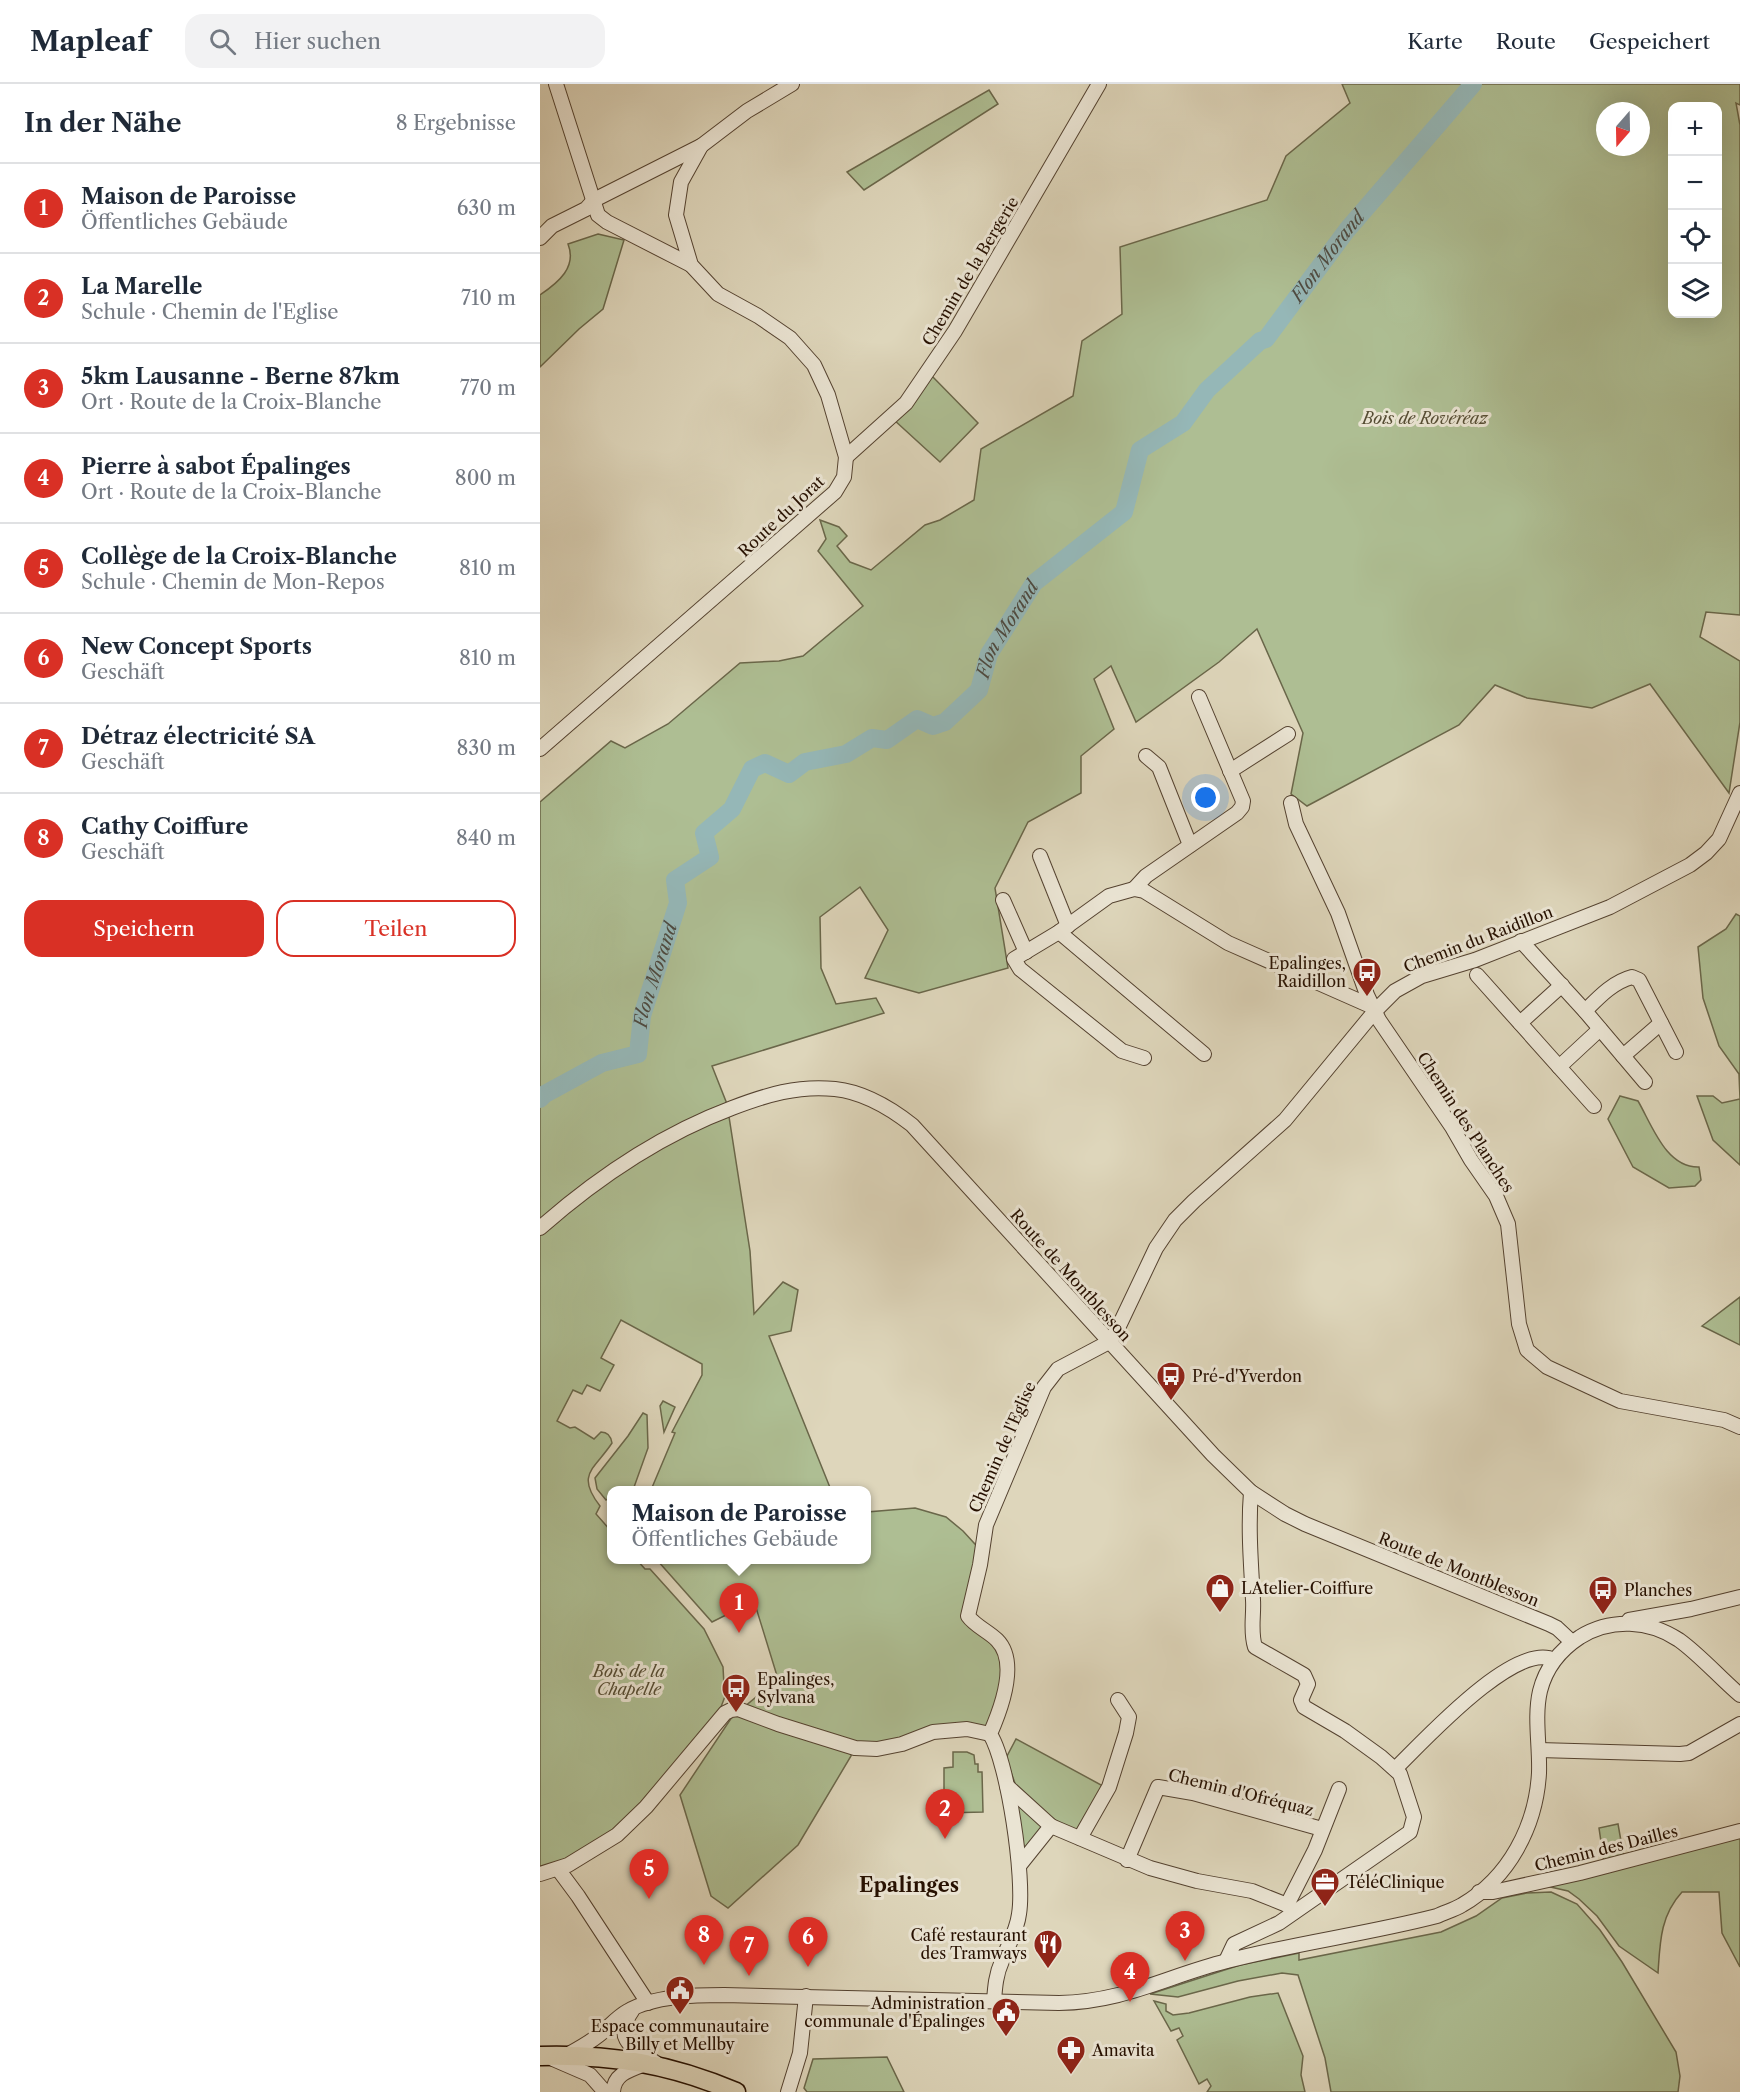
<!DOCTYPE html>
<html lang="de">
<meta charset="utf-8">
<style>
:root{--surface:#fff;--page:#f2f2f3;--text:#1f2937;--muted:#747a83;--line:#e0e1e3;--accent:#d93025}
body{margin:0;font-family:"Libre Caslon Text",serif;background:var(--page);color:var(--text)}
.controls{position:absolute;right:18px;top:18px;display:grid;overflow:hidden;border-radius:12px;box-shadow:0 6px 24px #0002}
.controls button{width:54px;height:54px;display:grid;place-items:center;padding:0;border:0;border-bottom:2px solid var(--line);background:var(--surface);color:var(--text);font:30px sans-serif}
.compass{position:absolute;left:1056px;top:18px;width:54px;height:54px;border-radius:50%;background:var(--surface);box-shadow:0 6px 24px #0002;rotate:200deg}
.you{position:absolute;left:666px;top:714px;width:21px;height:21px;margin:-15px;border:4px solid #fff;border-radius:50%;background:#1a73e8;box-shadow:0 0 0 9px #1a73e833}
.badge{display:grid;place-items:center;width:39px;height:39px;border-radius:50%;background:var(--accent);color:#fff;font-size:20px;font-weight:700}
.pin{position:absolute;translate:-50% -50px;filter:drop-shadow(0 2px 3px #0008)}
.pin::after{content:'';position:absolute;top:32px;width:21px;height:18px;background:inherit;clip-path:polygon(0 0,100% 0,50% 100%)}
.popup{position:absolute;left:67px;top:1402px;width:264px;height:78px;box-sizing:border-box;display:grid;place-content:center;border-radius:12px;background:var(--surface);filter:drop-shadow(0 2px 4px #0005);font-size:20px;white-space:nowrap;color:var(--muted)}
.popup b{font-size:22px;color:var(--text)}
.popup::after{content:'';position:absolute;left:50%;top:100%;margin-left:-12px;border:12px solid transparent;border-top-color:var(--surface)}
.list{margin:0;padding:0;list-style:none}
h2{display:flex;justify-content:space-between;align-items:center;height:78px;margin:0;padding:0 24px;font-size:26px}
h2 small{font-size:20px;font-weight:400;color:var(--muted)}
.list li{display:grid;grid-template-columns:39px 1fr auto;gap:18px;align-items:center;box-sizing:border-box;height:90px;padding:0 24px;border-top:2px solid var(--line)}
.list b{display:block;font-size:22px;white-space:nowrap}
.list p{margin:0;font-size:20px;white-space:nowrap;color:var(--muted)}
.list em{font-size:20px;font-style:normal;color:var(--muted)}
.actions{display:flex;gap:12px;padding:18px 24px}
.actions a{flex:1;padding:14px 0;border:2px solid var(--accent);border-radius:18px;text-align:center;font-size:21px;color:var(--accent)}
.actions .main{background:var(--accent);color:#fff}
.icon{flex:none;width:33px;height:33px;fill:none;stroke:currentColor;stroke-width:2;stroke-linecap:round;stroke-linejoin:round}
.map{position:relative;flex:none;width:1200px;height:2008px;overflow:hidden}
header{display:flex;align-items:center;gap:36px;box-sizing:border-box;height:84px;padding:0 30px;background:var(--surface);border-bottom:2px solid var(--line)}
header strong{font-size:28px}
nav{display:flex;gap:33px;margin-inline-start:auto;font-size:21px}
.search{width:420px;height:54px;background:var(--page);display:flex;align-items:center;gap:15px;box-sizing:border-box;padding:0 21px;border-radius:18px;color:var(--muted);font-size:22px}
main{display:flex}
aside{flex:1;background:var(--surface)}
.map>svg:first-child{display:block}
.green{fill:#aebe93;stroke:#6a674a;stroke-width:1.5;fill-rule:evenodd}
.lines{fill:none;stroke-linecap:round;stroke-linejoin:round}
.river{stroke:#95b7b7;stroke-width:18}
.minor-casing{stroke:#544230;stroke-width:16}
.major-casing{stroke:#261001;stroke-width:21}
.minor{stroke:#eae4d3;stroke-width:14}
.major{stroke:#ded6bb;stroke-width:18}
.labels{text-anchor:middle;stroke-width:6;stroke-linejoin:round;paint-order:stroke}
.street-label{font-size:16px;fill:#261001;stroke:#eae4d3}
.park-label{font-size:16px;font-style:italic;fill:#564d34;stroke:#eae4d3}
.poi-label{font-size:16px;fill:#261001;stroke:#eae4d3;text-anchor:start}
.water-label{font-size:18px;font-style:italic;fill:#4d4a41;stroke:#eae4d3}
.quarter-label{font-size:20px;font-weight:bold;fill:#261001;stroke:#eae4d3}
</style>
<header>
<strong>Mapleaf</strong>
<div class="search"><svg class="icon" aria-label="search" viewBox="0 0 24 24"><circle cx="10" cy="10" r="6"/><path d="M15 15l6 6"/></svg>Hier suchen</div>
<nav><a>Karte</a><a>Route</a><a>Gespeichert</a></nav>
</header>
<main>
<aside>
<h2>In der Nähe<small>8 Ergebnisse</small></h2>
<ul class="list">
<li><span class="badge">1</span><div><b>Maison de Paroisse</b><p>Öffentliches Gebäude</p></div><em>630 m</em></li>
<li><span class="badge">2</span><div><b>La Marelle</b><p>Schule · Chemin de l'Eglise</p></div><em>710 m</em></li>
<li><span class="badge">3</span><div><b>5km Lausanne - Berne 87km</b><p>Ort · Route de la Croix-Blanche</p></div><em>770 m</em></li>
<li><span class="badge">4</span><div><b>Pierre à sabot Épalinges</b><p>Ort · Route de la Croix-Blanche</p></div><em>800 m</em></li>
<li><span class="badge">5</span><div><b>Collège de la Croix-Blanche</b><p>Schule · Chemin de Mon-Repos</p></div><em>810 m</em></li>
<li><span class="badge">6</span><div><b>New Concept Sports</b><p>Geschäft</p></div><em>810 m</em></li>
<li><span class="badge">7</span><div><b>Détraz électricité SA</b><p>Geschäft</p></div><em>830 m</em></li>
<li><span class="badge">8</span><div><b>Cathy Coiffure</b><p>Geschäft</p></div><em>840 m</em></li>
</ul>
<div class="actions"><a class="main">Speichern</a><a>Teilen</a></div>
</aside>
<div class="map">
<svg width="1200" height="2008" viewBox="0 0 1200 2008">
<rect width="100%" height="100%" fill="#ded6bb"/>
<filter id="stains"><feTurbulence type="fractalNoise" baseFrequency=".00333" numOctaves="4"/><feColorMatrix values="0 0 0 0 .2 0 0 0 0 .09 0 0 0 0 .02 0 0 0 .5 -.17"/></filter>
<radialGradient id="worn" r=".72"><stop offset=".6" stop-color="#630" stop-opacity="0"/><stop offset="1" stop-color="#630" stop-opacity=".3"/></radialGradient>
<!-- green -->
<g class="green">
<path d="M802,0h398v21l-4,-2 4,22v490l-34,-3 -6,25 40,24v61l-11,71 -79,-109 -58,24 -65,-10 -32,-13 -36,40 -152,81 -16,-12 12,-61 -46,-104 -38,33 -83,60 -25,-56 -17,13 20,50 -33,27v37l-53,29 -33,66 13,80 -89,25 -54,-15 23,-48 -28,-43 -40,30 1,51 15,36 40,-6 8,15 -172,53 15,38 23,147 4,63 29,-32 15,8 -7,41 -22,5 62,154h-180l24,-57 -3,-1 30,-57v-11l-81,-44 -20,38 13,7 -14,26 -13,-6 -5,9 -9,-4 -16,31 13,7 5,-1 19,12 7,-7c7,0 10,5 11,11 -17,26 -37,31 -12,63l-4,8 15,17v29h26l8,9h5l54,60 19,38 1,18 3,6 -6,16 -45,59 -42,45 -23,21 -41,26 -30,9v-1065l71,-61 14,7 43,-24 72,-61 39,-2 24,-5 60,-50 -45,-55 8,-12 -6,-19 19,7 8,9 -10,10 13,16 21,8 54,-45 15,-5 34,-20 7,-51 92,-53 9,-55 40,-27 -2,-67 147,-47 19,-44 64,-53zM1132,22h46v208h-46zM1065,27h36v36h-36z"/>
<path d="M449,6l9,14 -134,86 -17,-18z"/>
<path d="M58,150l26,6 -21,69 -24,20 -39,38v-72c19,-13 37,-28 28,-51z"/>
<path d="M390,290l48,49 -38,39 -47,-43z"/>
<path d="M1196,830l4,2v249l-27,-25 -16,-44h16l9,7 18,-4 -1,-25 -20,-28 -16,-48 -5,-51 28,-18z"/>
<path d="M1080,1012l18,5c14,24 28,67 61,66l2,13 -6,6 -26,2 -36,-21 -25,-48z"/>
<path d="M1200,1213v48l-38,-19z"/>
<path d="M123,1317l12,6 -11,25 -4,-26z"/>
<path d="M103,1329l4,2 1,33 -15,42h-22v10l-2,-2 -3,2 -9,-11 -2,-11 33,-42z"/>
<path d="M375,1424l31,9 17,14 22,24 -18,64 33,26 10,22 -19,67 -30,-5 -77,19 -31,-1 -2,9 -53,89 -70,63 -17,-12 -31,-101 52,-78 46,-38 -24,-78 -42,21 -55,-62h209l1,-48z"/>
<path d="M476,1655l87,47 -27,45 -21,-11 -38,-31 -11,-31z"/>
<path d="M413,1668h14l7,3 1,9h3v8h4l1,40 -39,1v-45l9,-1z"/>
<path d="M476,1712l28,30 -19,29z"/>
<path d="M1078,1740l6,34 -20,4 -5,-34z"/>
<path d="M1200,1750v133l-18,-34 -3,-41h-37c-22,24 -22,51 -24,81l-39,-27 -22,-30 -18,-17 -11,-8 -22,-5z"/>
<path d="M1011,1808l26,12 23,26 22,32 54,90 4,24 -2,16h-347l-6,-34 -27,-83 -16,-2 -44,8 -60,16 -28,-3 90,-29 59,-12v7l142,-28 35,-16 26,-18 25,-5z"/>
<path d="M738,1909l25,63 -2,19 4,17h-98l4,-6 -4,-7 -8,5 -22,-44 6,-4 -4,-8 -8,3 -17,-30 12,3v7l7,4 16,-2 61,-16z"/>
<path d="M347,1973l17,35h-97l-3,-4 9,-29z"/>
</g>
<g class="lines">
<!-- river -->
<path class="river" id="s1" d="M0,1015l5,-5 57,-31 36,-9 4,-38 36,-113 -3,-23 35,-23 -6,-24 28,-24 20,-40 13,-6 24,11 16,-12 41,-8 26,-16 15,2 30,-21 16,7 12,-4 34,-32 10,-36 45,-71 90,-71 16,-62 43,-27 24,-33 53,-49 6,-2 81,-109 126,-146"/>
<!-- minor casing -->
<g class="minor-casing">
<g id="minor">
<path d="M16,0l42,131 9,7 84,43"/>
<path d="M0,154l12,-12 34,-17 8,-9 107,-54"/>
<path d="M306,373l60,-54 49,-72 144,-247"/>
<path d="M0,665l295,-257 9,-15 2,-20 -18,-62 -14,-30 -24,-27 -32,-22 -40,-22 -27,-29 -15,-50 5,-33 20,-36 46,-35 45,-27"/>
<path d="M606,672l13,11 31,78"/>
<path d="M690,687l58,-37"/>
<path d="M751,719l5,21 42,89 29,82 12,25 73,107 19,33 25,36 12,28 11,100 8,26 20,17 73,34 104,19 16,7"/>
<path d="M500,772l28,70"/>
<path d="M594,805l12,-13 91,-63 5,-6 1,-6 -44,-104"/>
<path d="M463,816l23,52"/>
<path d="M519,848l145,122"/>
<path d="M981,857l64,70 60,71"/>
<path d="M937,891l117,131"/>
<path d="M1045,927c14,-14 28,-29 47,-34l7,3 37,72"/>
<path d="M980,939l42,-38"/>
<path d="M1083,972l38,-33"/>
<path d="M604,974l-22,-7 -102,-82 -6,-10 45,-27 50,-36 25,-7 10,2 84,52 145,64"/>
<path d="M1019,983l41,-38"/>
<path d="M0,1144c58,-51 120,-93 192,-120 34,-13 66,-23 103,-19 29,3 54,18 77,36l301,330 38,37 34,22 20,10 244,100 8,4 15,14"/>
<path d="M1089,1536l62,-11 49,-12"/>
<path d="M999,1666l141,4 9,-1 51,-29"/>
<path d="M855,1685c27,-26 120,-129 159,-109"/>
<path d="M467,1702l44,40"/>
<path d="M540,1754l29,-51 17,-54 3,-16 -11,-17"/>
<path d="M587,1776l31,-73 35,6 129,36"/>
<path d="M479,1782l32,-40 99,42 47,13 55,10 35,14 7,7"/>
<path d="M18,1785l20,27 70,107"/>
<path d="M0,1790l28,-9 49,-30 29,-28 79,-94 6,-3 7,-1 40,15 77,24 22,1 25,-5 31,-12 34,-3 23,5"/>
<path d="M939,1808h14l87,-19 160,-42"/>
<path d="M747,1821l28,-55 24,-61"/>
<path d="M686,1877l8,-17 45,-21 131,-91 4,-15 -14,-43 -19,-17 -36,-26 -41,-24 -3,-7 7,-16 -4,-9 -49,-28c-5,-16 -1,-31 -2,-47 -2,-36 -5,-72 -2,-108"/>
<path d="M454,1917c1,-14 2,-27 8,-40 6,-16 15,-30 17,-47 6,-35 -11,-151 -29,-180 11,-25 29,-72 7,-94 -9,-9 -22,-14 -29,-24l12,-51 6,-40 58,-138 14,-18 51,-27 9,-14 38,-80 19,-28 19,-19 91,-81 90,-109 20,-20 27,-15 53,-16 135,-53 80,-42 16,-12 13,-14 21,-46"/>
<path d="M92,1927c-21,30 4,38 27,54"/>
<path d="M27,1971c11,-6 22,-12 32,-20 10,-8 18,-18 29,-24 25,-15 68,-16 96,-16l335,8c65,-1 108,-27 168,-42 69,-18 140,-27 210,-45 8,-4 17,-6 25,-11 47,-27 74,-79 77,-132 1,-27 -5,-56 1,-82 6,-24 20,-41 40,-54 31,-19 69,-17 99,3 21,15 41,38 61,55"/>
<path d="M13,1975l37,16 15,17"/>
<path d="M73,2008c1,-18 16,-22 32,-28"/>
<path d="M248,2008l12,-39 6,-57"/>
</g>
</g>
<!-- major casing -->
<g class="major-casing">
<path id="major" d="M0,1972c70,-2 131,8 196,36"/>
</g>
<!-- minor -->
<use href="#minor" class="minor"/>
<!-- major -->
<use href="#major" class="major"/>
</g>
<!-- icons -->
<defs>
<g id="bus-pin" transform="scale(1.5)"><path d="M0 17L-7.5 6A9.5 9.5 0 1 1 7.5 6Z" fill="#8f2418" stroke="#eae4d3"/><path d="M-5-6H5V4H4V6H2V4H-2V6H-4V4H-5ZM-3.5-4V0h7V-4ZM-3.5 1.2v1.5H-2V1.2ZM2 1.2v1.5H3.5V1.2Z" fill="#fff"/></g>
<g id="shop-pin" transform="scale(1.5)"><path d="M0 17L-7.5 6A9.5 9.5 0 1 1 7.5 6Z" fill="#8f2418" stroke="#eae4d3"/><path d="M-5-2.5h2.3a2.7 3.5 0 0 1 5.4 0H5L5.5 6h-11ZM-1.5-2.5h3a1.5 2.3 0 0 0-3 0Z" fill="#fff"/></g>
<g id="office-pin" transform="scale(1.5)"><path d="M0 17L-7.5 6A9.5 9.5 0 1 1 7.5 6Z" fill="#8f2418" stroke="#eae4d3"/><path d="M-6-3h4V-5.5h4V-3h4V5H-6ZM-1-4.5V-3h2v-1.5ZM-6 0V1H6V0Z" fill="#fff"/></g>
<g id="restaurant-pin" transform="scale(1.5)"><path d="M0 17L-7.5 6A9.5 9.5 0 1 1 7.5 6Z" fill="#8f2418" stroke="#eae4d3"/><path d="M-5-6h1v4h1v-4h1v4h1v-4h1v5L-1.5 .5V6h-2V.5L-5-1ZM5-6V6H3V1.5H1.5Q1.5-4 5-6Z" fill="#fff"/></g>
<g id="civic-pin" transform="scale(1.5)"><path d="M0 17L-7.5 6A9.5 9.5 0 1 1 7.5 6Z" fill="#8f2418" stroke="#eae4d3"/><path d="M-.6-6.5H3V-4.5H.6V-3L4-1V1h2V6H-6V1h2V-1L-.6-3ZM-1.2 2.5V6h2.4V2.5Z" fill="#fff"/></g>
<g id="pharmacy-pin" transform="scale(1.5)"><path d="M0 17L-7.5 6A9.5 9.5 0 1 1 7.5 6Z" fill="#8f2418" stroke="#eae4d3"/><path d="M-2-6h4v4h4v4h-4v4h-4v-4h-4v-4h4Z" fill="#fff"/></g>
</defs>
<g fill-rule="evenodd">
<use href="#bus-pin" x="827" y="888"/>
<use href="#bus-pin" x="631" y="1292"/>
<use href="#shop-pin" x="680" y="1504"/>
<use href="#bus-pin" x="1063" y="1506"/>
<use href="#bus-pin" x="196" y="1604"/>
<use href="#office-pin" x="785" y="1798"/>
<use href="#restaurant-pin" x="508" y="1860"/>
<use href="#civic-pin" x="140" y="1906"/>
<use href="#civic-pin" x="466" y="1928"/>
<use href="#pharmacy-pin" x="531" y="1966"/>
</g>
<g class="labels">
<!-- street labels -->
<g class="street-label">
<text transform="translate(430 187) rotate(-59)" y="6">Chemin de la Bergerie</text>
<text transform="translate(241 432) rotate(-43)" y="6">Route du Jorat</text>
<text transform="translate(938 855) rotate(-21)" y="6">Chemin du Raidillon</text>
<text transform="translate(926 1038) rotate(57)" y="6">Chemin des Planches</text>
<text transform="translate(531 1191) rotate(48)" y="6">Route de Montblesson</text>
<text transform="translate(462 1363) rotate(-66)" y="6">Chemin de l'Eglise</text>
<text transform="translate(919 1485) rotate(22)" y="6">Route de Montblesson</text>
<text transform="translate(701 1708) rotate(14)" y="6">Chemin d'Ofréquaz</text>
<text transform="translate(1066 1764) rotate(-14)" y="6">Chemin des Dailles</text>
</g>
<!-- park labels -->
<g class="park-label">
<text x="885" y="340">Bois de Rovéréaz</text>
<text x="89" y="1593">Bois de la<tspan x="89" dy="18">Chapelle</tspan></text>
</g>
<!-- poi labels -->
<g class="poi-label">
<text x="806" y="885" text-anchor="end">Epalinges,<tspan x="806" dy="18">Raidillon</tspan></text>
<text x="652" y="1298">Pré-d'Yverdon</text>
<text x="701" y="1510">LAtelier-Coiffure</text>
<text x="1084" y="1512">Planches</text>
<text x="217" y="1601">Epalinges,<tspan x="217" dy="18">Sylvana</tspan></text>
<text x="806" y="1804">TéléClinique</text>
<text x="487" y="1857" text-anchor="end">Café restaurant<tspan x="487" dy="18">des Tramways</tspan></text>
<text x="445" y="1925" text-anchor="end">Administration<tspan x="445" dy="18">communale d'Épalinges</tspan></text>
<text x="140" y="1948" text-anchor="middle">Espace communautaire<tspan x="140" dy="18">Billy et Mellby</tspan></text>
<text x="552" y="1972">Amavita</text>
</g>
<!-- water labels -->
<g class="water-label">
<text dy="6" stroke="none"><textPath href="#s1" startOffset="1272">Flon Morand</textPath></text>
<text dy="6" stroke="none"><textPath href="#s1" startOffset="766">Flon Morand</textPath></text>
<text dy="6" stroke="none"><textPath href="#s1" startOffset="190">Flon Morand</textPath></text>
</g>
<!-- quarter labels -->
<g class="quarter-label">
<text x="369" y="1808">Epalinges</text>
</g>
</g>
<rect width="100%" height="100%" filter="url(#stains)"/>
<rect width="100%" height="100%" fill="url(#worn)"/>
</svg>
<div class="controls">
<button>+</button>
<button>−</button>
<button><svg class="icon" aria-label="locate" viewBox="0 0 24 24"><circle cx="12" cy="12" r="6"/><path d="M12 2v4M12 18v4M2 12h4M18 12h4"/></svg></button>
<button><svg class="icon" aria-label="layers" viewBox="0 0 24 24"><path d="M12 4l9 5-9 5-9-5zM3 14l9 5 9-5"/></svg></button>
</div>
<svg class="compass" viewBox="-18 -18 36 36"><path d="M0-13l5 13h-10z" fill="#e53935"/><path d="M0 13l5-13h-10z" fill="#747a83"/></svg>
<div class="you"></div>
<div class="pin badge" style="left:199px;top:1549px">1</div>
<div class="popup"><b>Maison de Paroisse</b>Öffentliches Gebäude</div>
<div class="pin badge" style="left:405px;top:1755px">2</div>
<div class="pin badge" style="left:645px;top:1877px">3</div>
<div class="pin badge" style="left:590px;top:1918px">4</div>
<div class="pin badge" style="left:109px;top:1815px">5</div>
<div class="pin badge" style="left:268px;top:1883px">6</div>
<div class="pin badge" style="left:209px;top:1892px">7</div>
<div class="pin badge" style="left:164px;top:1881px">8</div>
</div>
</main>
